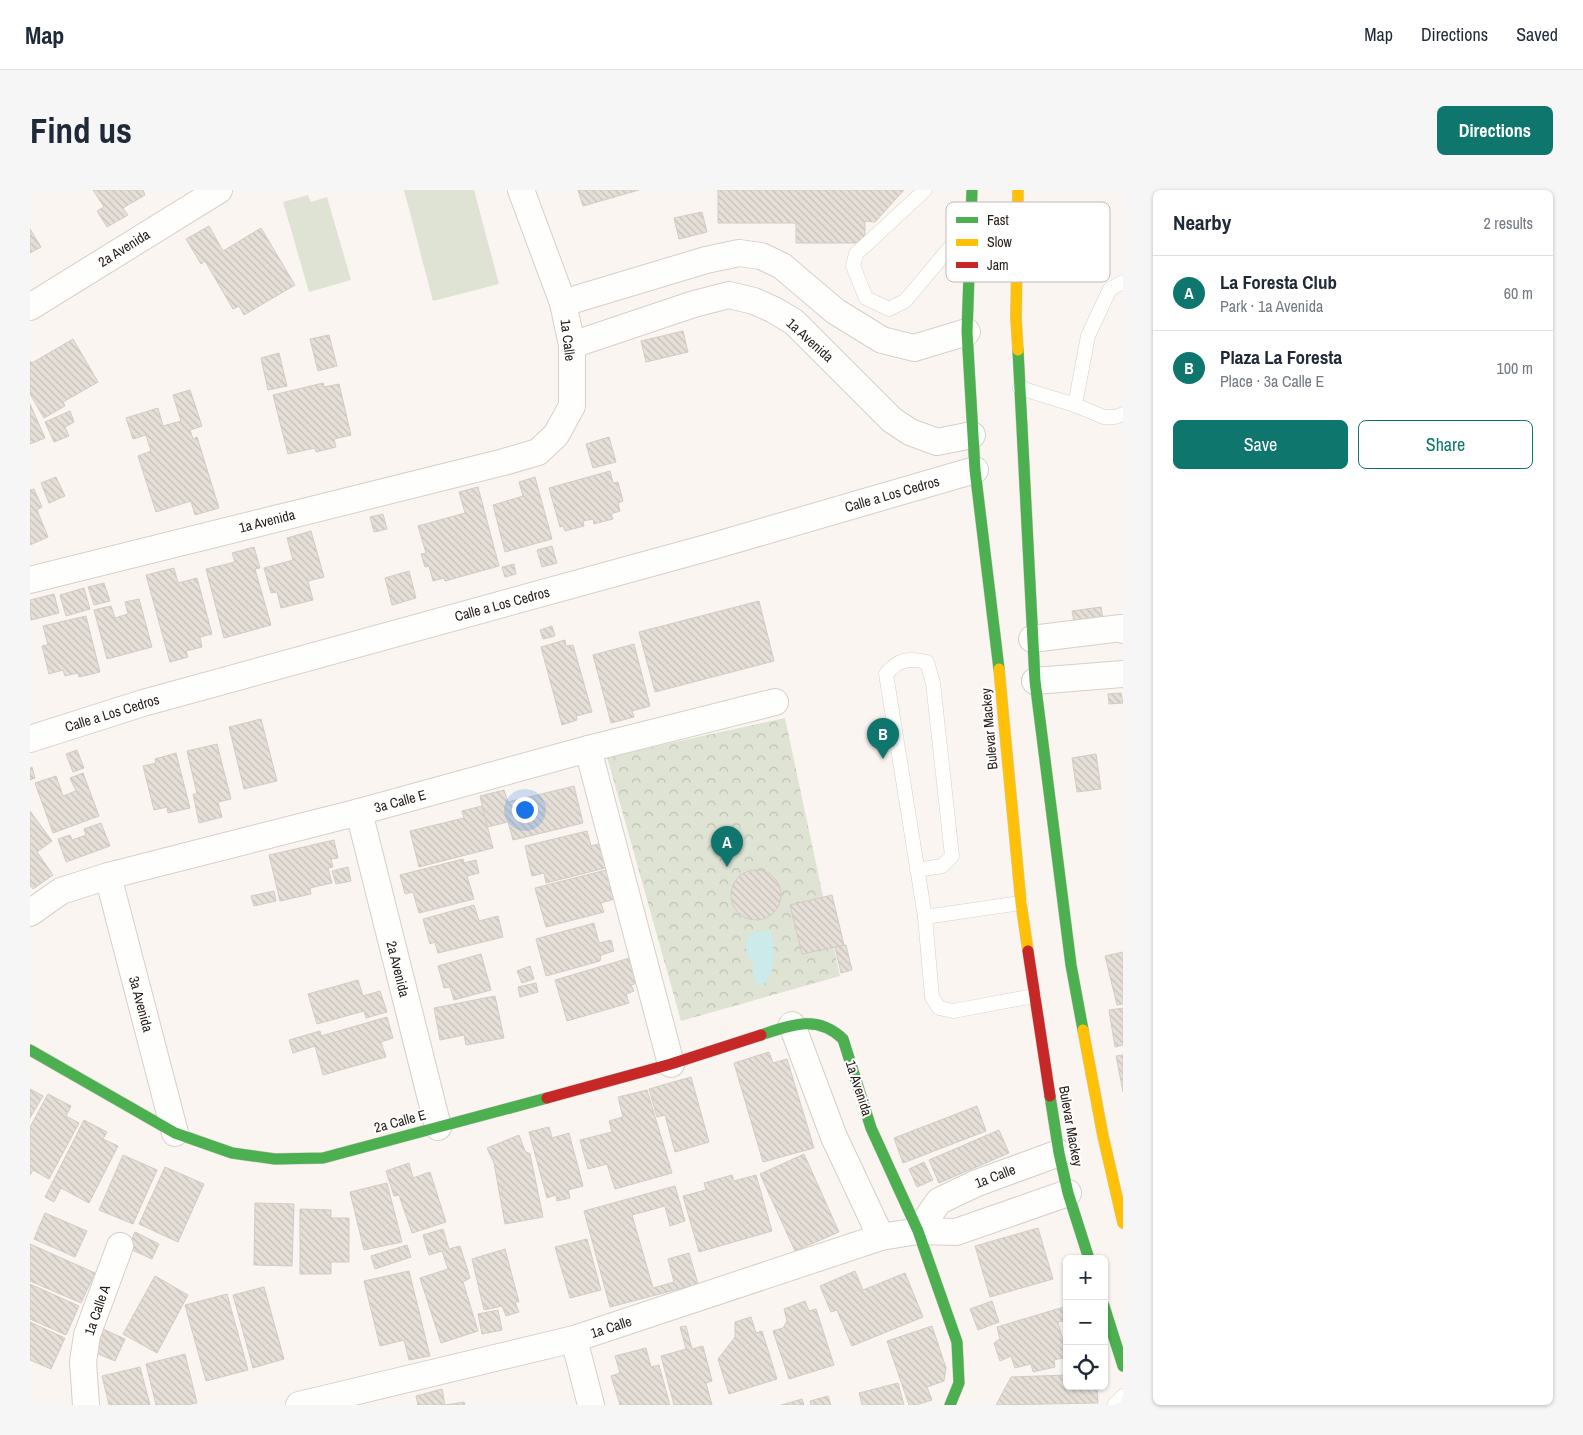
<!DOCTYPE html>
<meta charset="utf-8">
<style>
:root{--surface:#fff;--page:#f6f6f7;--text:#1f2937;--muted:#747a83;--line:#e0e1e3;--accent:#0f766e}
body{margin:0;font-family:"Archivo Narrow",sans-serif;background:var(--page);color:var(--text)}
.controls{position:absolute;right:15px;bottom:15px;display:grid;overflow:hidden;border-radius:8px;box-shadow:0 1px 4px #0004}
.controls button{width:45px;height:45px;display:grid;place-items:center;padding:0;border:0;border-bottom:1px solid var(--line);background:var(--surface);color:var(--text);font:25px sans-serif}
.you{position:absolute;left:494px;top:619px;width:18px;height:18px;margin:-12px;border:4px solid #fff;border-radius:50%;background:#1a73e8;box-shadow:0 0 0 8px #1a73e833}
.badge{display:grid;place-items:center;width:32px;height:32px;border-radius:50%;background:var(--accent);color:#fff;font-size:16px;font-weight:700}
.pin{position:absolute;translate:-50% -41px;filter:drop-shadow(0 1px 2px #0008)}
.pin::after{content:'';position:absolute;top:26px;width:18px;height:15px;background:inherit;clip-path:polygon(0 0,100% 0,50% 100%)}
.list{margin:0;padding:0;list-style:none}
h2{display:flex;justify-content:space-between;align-items:center;height:65px;margin:0;padding:0 20px;font-size:21px}
h2 small{font-size:16px;font-weight:400;color:var(--muted)}
.list li{display:grid;grid-template-columns:32px 1fr auto;gap:15px;align-items:center;box-sizing:border-box;height:75px;padding:0 20px;border-top:1px solid var(--line)}
.list b{display:block;font-size:19px;white-space:nowrap}
.list p{margin:0;font-size:16px;white-space:nowrap;color:var(--muted)}
.list em{font-size:16px;font-style:normal;color:var(--muted)}
.actions{display:flex;gap:10px;padding:15px 20px}
.actions a{flex:1;padding:11px 0;border:1px solid var(--accent);border-radius:8px;text-align:center;font-size:18px;color:var(--accent)}
.actions .main{background:var(--accent);color:#fff}
.icon{flex:none;width:28px;height:28px;fill:none;stroke:currentColor;stroke-width:2;stroke-linecap:round;stroke-linejoin:round}
.map{position:relative;flex:none;width:1093px;height:1215px;overflow:hidden;border-radius:8px}
header{display:flex;align-items:center;gap:30px;box-sizing:border-box;height:70px;padding:0 25px;background:var(--surface);border-bottom:1px solid var(--line)}
header strong{font-size:24px}
nav{display:flex;gap:28px;margin-inline-start:auto;font-size:18px}
.intro{display:flex;align-items:center;justify-content:space-between;box-sizing:border-box;height:120px;padding:0 30px}
h1{margin:0;font-size:35px}
.button{padding:12px 22px;border-radius:8px;background:var(--accent);color:#fff;font-size:18px;font-weight:700}
main{display:flex;gap:30px;padding:0 30px}
aside{flex:1;background:var(--surface);border-radius:8px;box-shadow:0 1px 4px #0004}
.map>svg:first-child{display:block}
.grass{fill:#dee3d3}
.park{fill:url(#park-crowns)}
.water{fill:#cceae9}
.building{fill:url(#building-back-hatch);stroke:#d2ccc6}
.lines{fill:none;stroke-linecap:round;stroke-linejoin:round}
.lane-casing{stroke:#d7cfca;stroke-width:15}
.street-casing{stroke:#d7cfca;stroke-width:28}
.fast-casing{stroke:#d7cfca;stroke-width:12}
.slow-casing{stroke:#d7cfca;stroke-width:12}
.jam-casing{stroke:#d7cfca;stroke-width:12}
.lane{stroke:#fefefd;stroke-width:14}
.street{stroke:#fefefd;stroke-width:26}
.fast{stroke:#4caf50;stroke-width:11}
.slow{stroke:#ffc107;stroke-width:11}
.jam{stroke:#c62828;stroke-width:11}
.labels{text-anchor:middle;stroke-width:4;stroke-linejoin:round;paint-order:stroke}
.street-label{font-size:14px;fill:#261d17;stroke:#fff}
.key{fill:#fff;stroke:#bebbb9;stroke-width:1}
.key-label{font-size:14px;fill:#261d17}
</style>
<header>
<strong>Map</strong>
<nav><a>Map</a><a>Directions</a><a>Saved</a></nav>
</header>
<div class="intro"><h1>Find us</h1><a class="button">Directions</a></div>
<main>
<div class="map">
<svg width="1093" height="1215" viewBox="0 0 1093 1215">
<defs>
<pattern id="park-crowns" width="20" height="18" patternUnits="userSpaceOnUse" patternTransform="scale(1.25)"><rect width="20" height="18" fill="#dee3d3"/><path d="M2 6a3 3 0 1 1 6 0M12 15a3 3 0 1 1 6 0" fill="none" stroke="#bec2b4"/></pattern>
<pattern id="building-back-hatch" width="6" height="6" patternUnits="userSpaceOnUse" patternTransform="scale(1.25)"><rect width="6" height="6" fill="#e5dfd7"/><path d="M-1 5l2 2M0 0l6 6M5-1l2 2" fill="none" stroke="#c4bfb8"/></pattern>
</defs>
<rect width="100%" height="100%" fill="#fbf5f1"/>
<!-- grass -->
<g class="grass">
<path d="M374,0h70l25,94 -66,17z"/>
<path d="M278,5l3,7 16,-5 24,83 -42,12 -26,-90z"/>
</g>
<!-- park -->
<path class="park" d="M755,528l55,258 -159,45 -74,-264z"/>
<!-- water -->
<path class="water" d="M741,740c3,14 8,57 -14,55l-5,-11 2,-8c-8,-12 -12,-19 -4,-33z"/>
<!-- building -->
<g class="building">
<path d="M63,0h50l2,5 -22,13 5,7 -21,12 -10,-16 7,-4z"/>
<path d="M548,0h61l-56,16z"/>
<path d="M688,0h186l-29,32 -10,-1v22h-69v-20h-78z"/>
<path d="M672,22l5,20 -28,7 -5,-21z"/>
<path d="M179,36l14,25 38,-23 34,57 -51,30 -5,-9 -6,3 -28,-48 -4,3 -15,-25z"/>
<path d="M0,39l11,18 -11,6z"/>
<path d="M653,141l5,21 -42,10 -5,-21z"/>
<path d="M299,145l8,31 -19,5 -8,-32z"/>
<path d="M43,149l25,43 -35,20 2,4 -21,12 -14,-24v-33l2,2z"/>
<path d="M249,163l8,33 -19,4 -7,-32z"/>
<path d="M293,193l1,4 15,-3 12,51 -17,4 2,8 -20,5 -1,-4 -27,6 -15,-59z"/>
<path d="M160,200l12,36 -12,4 3,9 4,-2 22,71 -24,7 -4,-14 -35,11 -18,-56 13,-5 -5,-16 -13,4 -7,-21 32,-10 5,18 18,-5 -8,-26z"/>
<path d="M0,214l15,34 -15,6z"/>
<path d="M40,221l4,11 -9,5 4,9 -15,6 -9,-20z"/>
<path d="M579,247l7,25 -23,6 -7,-24z"/>
<path d="M580,281l3,12 5,-1 5,19 -5,2 2,8 -9,3 2,5 -19,5 -1,-5 -10,2 1,5 -19,5 -2,-5 -3,1 -11,-39z"/>
<path d="M26,287l9,19 -16,7 -8,-20z"/>
<path d="M505,287l17,62 -47,13 -12,-47 30,-9 -4,-14z"/>
<path d="M448,297l21,79 -54,15 -1,-3 -11,3 -4,-15 -4,1 -4,-13 5,-1 -8,-27 47,-13 -6,-21z"/>
<path d="M4,299l8,18 -5,3 11,27 -18,8v-55z"/>
<path d="M353,324l4,15 -13,3 -4,-15z"/>
<path d="M281,341l13,46 -16,4 5,19 -32,8 -4,-16 -6,1 -7,-25 29,-8 -6,-22z"/>
<path d="M522,356l5,17 -15,4 -5,-17z"/>
<path d="M224,357l6,21 -5,1 16,56 -47,13 -18,-69 29,-7 -3,-9z"/>
<path d="M484,374l2,10 -11,3 -3,-10z"/>
<path d="M144,378l4,15 19,-5 15,56 -12,3 2,10 -16,4 2,6 -18,5 -24,-87z"/>
<path d="M379,381l7,27 -24,7 -7,-27z"/>
<path d="M74,393l6,18 -16,4 -6,-18z"/>
<path d="M54,398l6,21 -24,7 -6,-21z"/>
<path d="M24,404l5,19 -28,7 -1,-20z"/>
<path d="M109,409l13,48 -45,12 -13,-49 17,-4 4,12 13,-4 -3,-12z"/>
<path d="M729,411l15,60 -119,31 -16,-60z"/>
<path d="M1071,417l2,11 -29,4 -2,-11z"/>
<path d="M56,426l14,56 -21,5 -1,-4 -13,3 -2,-6 -14,4 -7,-28 6,-1 -5,-19z"/>
<path d="M522,436l3,10 -12,3 -3,-9z"/>
<path d="M535,450l1,6 7,-1 19,67 -16,4 1,4 -15,5 -21,-78z"/>
<path d="M604,454l16,62 -18,5 2,6 -23,6 -18,-68z"/>
<path d="M1091,503l2,10 -14,1 -1,-10z"/>
<path d="M231,529l16,62 -33,8 -15,-62z"/>
<path d="M187,554l14,55 -13,3 4,15 -23,6 -6,-29h4l-10,-43z"/>
<path d="M47,560l7,18 -11,4 -7,-18z"/>
<path d="M146,563l14,55 -22,5 -1,-6 -13,3 -11,-44 13,-3 -1,-4z"/>
<path d="M1066,564l5,35 -24,3 -5,-34z"/>
<path d="M2,577l3,11 -5,2v-12z"/>
<path d="M53,583l16,43 -46,17 -18,-50 21,-7 7,20 13,-5 -6,-13z"/>
<path d="M544,596l9,37 -70,17 -5,-18 -21,5 -7,-31 24,-6 4,12z"/>
<path d="M452,616l11,42 -74,19 -9,-36 54,-13 -2,-7z"/>
<path d="M0,621l22,30 -15,11 16,23 -20,14 -3,-4z"/>
<path d="M71,633l9,23 -44,16 -8,-23 12,-4 2,5 14,-5 -2,-6z"/>
<path d="M557,641l4,15 11,-3 7,24 -63,16 -2,-10 -12,3 -7,-30z"/>
<path d="M304,650l4,18 -7,1 2,8 -5,1 4,15 -22,5 1,6 -31,7 -11,-46z"/>
<path d="M433,669l1,4 12,-3 3,13 -12,3 7,23 -55,14 -6,-21 -8,2 -5,-19z"/>
<path d="M318,677l3,14 -15,3 -4,-13z"/>
<path d="M580,679l8,29 -17,5 3,9 -58,15 -11,-39z"/>
<circle cx="726" cy="705" r="25"/>
<path d="M244,701l2,10 -22,5 -3,-10z"/>
<path d="M802,705l12,50 -42,9 -12,-49z"/>
<path d="M444,715l5,16 19,-5 5,21 -65,16 -3,-11 -5,2 -7,-25z"/>
<path d="M564,733l5,20 12,-3 3,11 -13,4 -1,6 -54,15 -10,-37z"/>
<path d="M816,755l6,25 -11,3 -6,-26z"/>
<path d="M1093,762v52l-6,1 -12,-49z"/>
<path d="M451,764l10,36 -37,10 -4,-13 -6,1 -6,-22z"/>
<path d="M603,767l8,25 -10,3 3,6 -8,3 3,9 -62,18 -12,-41z"/>
<path d="M500,776l4,13 -12,4 -5,-12z"/>
<path d="M328,790l5,16 17,-5 7,21 -21,6 -2,-7 -47,13 -9,-30z"/>
<path d="M506,793l2,9 -18,5 -2,-10z"/>
<path d="M465,806l9,42 -38,7 -2,-10 -24,5 -6,-32z"/>
<path d="M1093,818v37l-8,2 -6,-37z"/>
<path d="M357,827l6,21 -12,4 5,15 -63,18 -8,-29 -22,7 -4,-13 31,-9 1,5z"/>
<path d="M739,862l4,11 14,-4 27,89 -51,14 -29,-99z"/>
<path d="M1093,865v37l-7,-36z"/>
<path d="M661,887l18,65 -34,10 -10,-37 -8,2 -8,-28z"/>
<path d="M0,899l13,7 -13,22z"/>
<path d="M617,900l25,83 -57,16 -8,-25 -19,5 -8,-29 32,-8 -3,-11 14,-4 -5,-20z"/>
<path d="M18,904l23,12 -5,10 13,7 -30,56 -16,-9 -3,5v-48z"/>
<path d="M947,916l9,25 -83,32 -9,-25z"/>
<path d="M54,930l23,12 -4,7 15,7 -29,57 -28,-15 -7,14 -9,-5z"/>
<path d="M519,937l3,11 17,-5 14,53 -15,4 2,8 -13,3 -1,-6 -9,3 -18,-66z"/>
<path d="M969,940l10,23 -70,30 -10,-23z"/>
<path d="M489,945l6,16 5,3 13,63 -38,7 -11,-61 -7,-15z"/>
<path d="M774,964l35,78 -44,19 -35,-77z"/>
<path d="M93,965l34,15 -24,54 -34,-14z"/>
<path d="M894,972l9,18 -16,7 -8,-18z"/>
<path d="M379,973l4,15 17,-6 16,50 -34,11 -13,-38 -5,1 -8,-25z"/>
<path d="M135,977l39,17 -26,58 -39,-18z"/>
<path d="M702,985l2,6 22,-6 16,56 -73,21 -16,-56 23,-6 -2,-7z"/>
<path d="M357,993l15,59 -38,8 -14,-58z"/>
<path d="M645,996l10,35 -15,5 -5,-20 -33,9 21,73 21,-6 -6,-23 21,-6 9,31 -88,23 -26,-96z"/>
<path d="M225,1013l39,1 -2,62 -38,-1z"/>
<path d="M270,1019l31,1v8h18v44h-18v12h-31z"/>
<path d="M15,1023l42,18 -12,26 -41,-18z"/>
<path d="M1008,1038l15,51 -63,18 -15,-51z"/>
<path d="M413,1039l6,20 11,-3 10,32 -7,4 15,49 -37,12 -21,-65 28,-9 -6,-18 -13,4 -6,-20z"/>
<path d="M105,1042l24,12 -7,15 -24,-11z"/>
<path d="M557,1049l14,51 -31,8 -15,-51z"/>
<path d="M0,1054l65,29 -14,30 -51,-22z"/>
<path d="M377,1055l4,12 -36,12 -4,-13z"/>
<path d="M475,1059l14,53h-4l4,10 -13,4 -4,-10 -18,4 -12,-51z"/>
<path d="M379,1081l21,85 -21,4 -5,-20 -24,6 -16,-65z"/>
<path d="M825,1081l8,19 42,-17 18,44 -71,29 -15,-36 -6,2 -11,-26z"/>
<path d="M125,1086l33,19 -31,58 -34,-19z"/>
<path d="M0,1094l49,22 -13,29 -36,-16z"/>
<path d="M234,1097l20,72 -31,9 -20,-73z"/>
<path d="M197,1104l21,76 -42,11 -21,-76z"/>
<path d="M775,1111l4,10 7,-2 18,56 -45,14 -16,-48 10,-3 4,-7 -3,-12z"/>
<path d="M962,1111l7,21 -21,8 -8,-21z"/>
<path d="M1037,1116v14l-9,2 9,35 -13,3 1,7 -22,5 -2,-8 -16,4 -4,-12 -11,5 -6,-18 6,-4 -3,-12z"/>
<path d="M468,1120l4,20 -20,4 -4,-20z"/>
<path d="M721,1127l5,16 6,-2 15,48 -48,15 -11,-35 17,-22v-15z"/>
<path d="M0,1132l35,16 -14,31 -21,-9z"/>
<path d="M656,1136l6,23 11,-3 9,35 -6,2 6,22h-38l-13,-49 25,-7 -6,-22z"/>
<path d="M902,1136l14,42 -2,13 -17,6 5,13 -16,5h-7l-22,-64z"/>
<path d="M71,1138l24,11 -10,22 -24,-10z"/>
<path d="M616,1158l5,19 8,-2 11,40h-50l-9,-29 9,-3 -5,-17z"/>
<path d="M155,1164l12,49 -10,2h-31l-10,-41z"/>
<path d="M110,1177l10,38h-41l-7,-29z"/>
<path d="M1037,1185v11h30l1,17 -102,2 15,-28z"/>
<path d="M868,1193l6,22h-42l-3,-12z"/>
<path d="M412,1199l3,16 19,-3 1,3h-47l-2,-9z"/>
<path d="M798,1206l3,9h-20l-1,-4z"/>
<path d="M772,1209l2,6h-23z"/>
</g>
<g class="lines">
<!-- lane casing -->
<g class="lane-casing">
<g id="lane">
<path d="M895,0l-69,64 -3,12 13,32 23,11 16,-8 64,-76"/>
<path d="M990,198l55,17 29,12h11l8,-3"/>
<path d="M1045,215l13,-69 22,-47 13,-7"/>
<path d="M887,680l25,-4 10,-10 -19,-173 -6,-21c-19,-4 -28,-3 -41,12l39,243 7,80 7,11 14,3 81,-15"/>
<path d="M895,727l96,-14"/>
<path d="M1084,1215l9,-9"/>
</g>
</g>
<!-- street casing -->
<g class="street-casing">
<g id="street">
<path d="M533,113l143,-43 33,-7 22,3 21,10 53,45 47,29 32,8 53,-16"/>
<path d="M0,117l189,-117"/>
<path d="M542,155l122,-41 35,-9 25,6 20,9 20,12 98,98 18,12 27,10 35,-7"/>
<path d="M0,390l474,-118 34,-10 18,-17 16,-29v-61l-9,-42 -42,-113"/>
<path d="M1002,449l89,-11 2,2"/>
<path d="M1005,491l88,-7"/>
<path d="M0,549l113,-36 567,-156 265,-77"/>
<path d="M558,559l83,315"/>
<path d="M329,622l79,315"/>
<path d="M78,686l67,257"/>
<path d="M0,723l31,-22 47,-15 251,-64 229,-63 187,-47"/>
<path d="M762,835l42,112 47,100"/>
<path d="M888,1041l21,-30 38,-18 82,-30"/>
<path d="M544,1149l17,66"/>
<path d="M56,1215l-3,-43 4,-27 33,-89"/>
<path d="M269,1215l275,-66 307,-102 37,-6 38,1 112,-39"/>
</g>
</g>
<!-- fast casing -->
<g class="fast-casing">
<g id="fast">
<path d="M942,0l-5,142 8,138 24,199"/>
<path d="M988,160l17,331 36,284 12,65"/>
<path d="M731,845c30,-10 56,-21 82,4l28,89 47,103 39,111 2,41 -9,22"/>
<path d="M0,860l145,83 57,20 43,6 48,-1 224,-60"/>
<path d="M1020,906l9,57 9,40 21,66"/>
<path d="M1074,1116l19,60"/>
</g>
</g>
<!-- slow casing -->
<g class="slow-casing">
<g id="slow">
<path d="M988,160l-2,-31 2,-129"/>
<path d="M969,479l22,234 7,48"/>
<path d="M1053,840l20,106 20,87"/>
</g>
</g>
<!-- jam casing -->
<g class="jam-casing">
<g id="jam">
<path d="M998,761l22,145"/>
<path d="M517,908l124,-34 90,-29"/>
</g>
</g>
<!-- lane -->
<use href="#lane" class="lane"/>
<!-- street -->
<use href="#street" class="street"/>
<!-- fast -->
<use href="#fast" class="fast"/>
<!-- slow -->
<use href="#slow" class="slow"/>
<!-- jam -->
<use href="#jam" class="jam"/>
</g>
<g class="labels">
<!-- street labels -->
<g class="street-label">
<text transform="translate(94 58) rotate(-32)" y="5">2a Avenida</text>
<text transform="translate(538 150) rotate(83)" y="5">1a Calle</text>
<text transform="translate(780 150) rotate(42)" y="5">1a Avenida</text>
<text transform="translate(862 304) rotate(-16)" y="5">Calle a Los Cedros</text>
<text transform="translate(237 331) rotate(-14)" y="5">1a Avenida</text>
<text transform="translate(472 414) rotate(-15)" y="5">Calle a Los Cedros</text>
<text transform="translate(82 523) rotate(-17)" y="5">Calle a Los Cedros</text>
<text transform="translate(959 539) rotate(-95)" y="5">Bulevar Mackey</text>
<text transform="translate(370 611) rotate(-15)" y="5">3a Calle E</text>
<text transform="translate(368 779) rotate(76)" y="5">2a Avenida</text>
<text transform="translate(111 814) rotate(75)" y="5">3a Avenida</text>
<text transform="translate(829 898) rotate(72)" y="5">1a Avenida</text>
<text transform="translate(370 931) rotate(-15)" y="5">2a Calle E</text>
<text transform="translate(1041 936) rotate(80)" y="5">Bulevar Mackey</text>
<text transform="translate(965 986) rotate(-21)" y="5">1a Calle</text>
<text transform="translate(67 1120) rotate(-71)" y="5">1a Calle A</text>
<text transform="translate(581 1137) rotate(-18)" y="5">1a Calle</text>
</g>
</g>
<!-- legend -->
<rect x="916" y="12" width="164" height="80" rx="8" class="key"/>
<rect x="926" y="27" width="22" height="6" fill="#4caf50"/>
<rect x="926" y="49" width="22" height="7" fill="#ffc107"/>
<rect x="926" y="72" width="22" height="6" fill="#c62828"/>
<g class="key-label">
<text x="957" y="35">Fast</text>
<text x="957" y="57">Slow</text>
<text x="957" y="80">Jam</text>
</g>
</svg>
<div class="controls">
<button>+</button>
<button>−</button>
<button><svg class="icon" aria-label="locate" viewBox="0 0 24 24"><circle cx="12" cy="12" r="6"/><path d="M12 2v4M12 18v4M2 12h4M18 12h4"/></svg></button>
</div>
<div class="you"></div>
<div class="pin badge" style="left:697px;top:677px">A</div>
<div class="pin badge" style="left:853px;top:569px">B</div>
</div>
<aside>
<h2>Nearby<small>2 results</small></h2>
<ul class="list">
<li><span class="badge">A</span><div><b>La Foresta Club</b><p>Park · 1a Avenida</p></div><em>60 m</em></li>
<li><span class="badge">B</span><div><b>Plaza La Foresta</b><p>Place · 3a Calle E</p></div><em>100 m</em></li>
</ul>
<div class="actions"><a class="main">Save</a><a>Share</a></div>
</aside>
</main>
